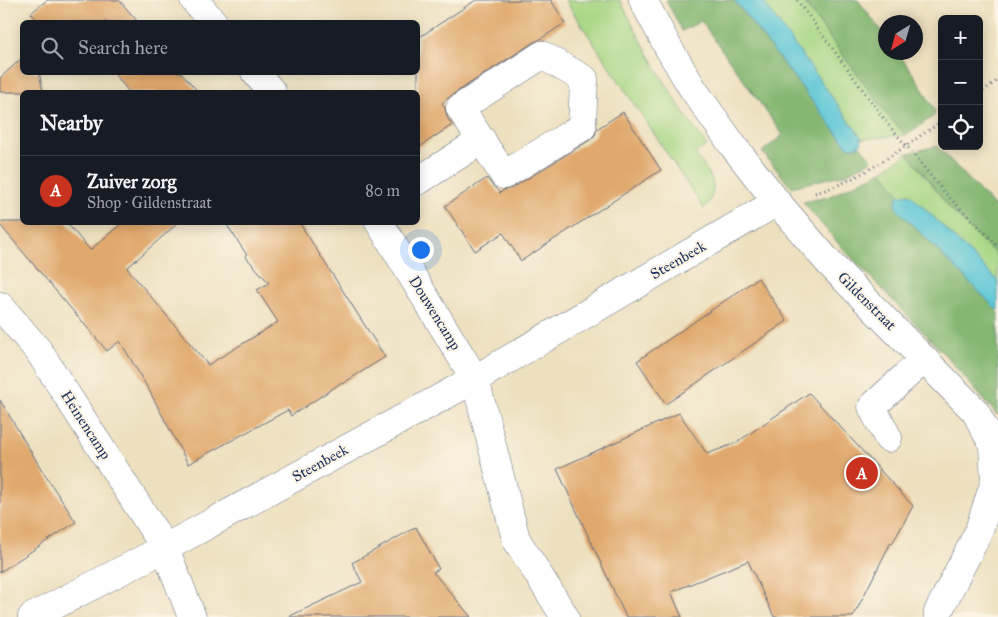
<!DOCTYPE html>
<meta charset="utf-8">
<style>
:root{--surface:#171b24;--page:#20242c;--text:#f1f3f6;--muted:#9ea1a6;--line:#363941;--accent:#c8321e}
body{margin:0;font-family:"IM FELL Great Primer",serif;background:var(--page);color:var(--text)}
.controls{position:absolute;right:15px;top:15px;display:grid;overflow:hidden;border-radius:8px;box-shadow:0 2px 12px #0003}
.controls button{width:45px;height:45px;display:grid;place-items:center;padding:0;border:0;border-bottom:1px solid var(--line);background:var(--surface);color:var(--text);font:25px sans-serif}
.compass{position:absolute;left:878px;top:15px;width:45px;height:45px;border-radius:50%;background:var(--surface);box-shadow:0 2px 12px #0003;rotate:217deg}
.you{position:absolute;left:420px;top:249px;width:18px;height:18px;margin:-12px;border:4px solid #fff;border-radius:50%;background:#1a73e8;box-shadow:0 0 0 8px #1a73e833}
.badge{display:grid;place-items:center;width:32px;height:32px;border-radius:50%;background:var(--accent);color:#fff;font-size:16px;font-weight:700}
.pin{position:absolute;translate:-50% -50%;border:2px solid #fff;box-shadow:0 1px 5px #0006}
.list{margin:0;padding:0;list-style:none}
h2{display:flex;justify-content:space-between;align-items:center;height:65px;margin:0;padding:0 20px;font-size:21px}
h2 small{font-size:16px;font-weight:400;color:var(--muted)}
.list li{display:grid;grid-template-columns:32px 1fr auto;gap:15px;align-items:center;box-sizing:border-box;height:70px;padding:0 20px;border-top:1px solid var(--line)}
.list b{display:block;font-size:19px;white-space:nowrap}
.list p{margin:0;font-size:16px;white-space:nowrap;color:var(--muted)}
.list em{font-size:16px;font-style:normal;color:var(--muted)}
.icon{flex:none;width:28px;height:28px;fill:none;stroke:currentColor;stroke-width:2;stroke-linecap:round;stroke-linejoin:round}
.map{position:relative;flex:none;width:998px;height:617px;overflow:hidden}
.search{position:absolute;background:var(--surface);box-shadow:0 2px 12px #0003;left:20px;top:20px;width:400px;height:55px;display:flex;align-items:center;gap:12px;box-sizing:border-box;padding:0 18px;border-radius:8px;color:var(--muted);font-size:19px}
.panel{position:absolute;background:var(--surface);box-shadow:0 2px 12px #0003;left:20px;top:90px;width:400px;height:135px;border-radius:8px}
.map>svg:first-child{display:block}
.green{fill:#a7d684;stroke:#618271}
.forest{fill:#85b772;stroke:#507368}
.water{fill:#5bc6d5;stroke:#3b7a9a}
.building{fill:#e0a86c}
.lines{fill:none;stroke-linecap:round;stroke-linejoin:round}
.minor-casing{stroke:#646d80;stroke-width:29}
.path{stroke:#646d80;stroke-width:3;stroke-dasharray:1 4;stroke-linecap:butt}
.minor{stroke:#fff;stroke-width:28}
.labels{text-anchor:middle;stroke-width:4;stroke-linejoin:round;paint-order:stroke}
.street-label{font-size:15px;fill:#1b2f5e;stroke:#fcf5e5}
</style>
<div class="map">
<svg width="998" height="617" viewBox="0 0 998 617">
<rect width="100%" height="100%" fill="#fcf5e5"/>
<filter id="ink" filterUnits="userSpaceOnUse"><feTurbulence type="fractalNoise" baseFrequency=".02" numOctaves="2"/><feDisplacementMap in="SourceGraphic" scale="10" xChannelSelector="R" yChannelSelector="G"/><feConvolveMatrix kernelMatrix="1 2 1 2 8 2 1 2 1" color-interpolation-filters="sRGB"/></filter>
<filter id="wash" filterUnits="userSpaceOnUse"><feTurbulence type="fractalNoise" baseFrequency=".0096" numOctaves="4" result="noise"/><feDisplacementMap in="SourceGraphic" scale="20" xChannelSelector="R" yChannelSelector="G"/><feGaussianBlur stdDeviation="1.12" result="paint"/><feColorMatrix in="noise" values="0 0 0 0 0 0 0 0 0 0 0 0 0 0 0 0 0 1.4 0 .05"/><feComposite in="paint" operator="in"/></filter>
<g filter="url(#wash)">
<rect width="100%" height="100%" fill="#ede0bf"/>
<!-- green -->
<g class="green">
<path d="M565,0h55c26,51 53,100 87,146l-12,7c14,22 28,32 9,56z"/>
<path d="M762,0h40l87,117 17,18 -45,4v-2z"/>
<path d="M908,153l44,58 46,46v24l-87,-86 -2,-1 -8,2 -19,-25z"/>
</g>
<!-- forest -->
<g class="forest">
<path d="M666,0h68l113,146c4,1 8,2 12,-1l13,15 -26,14 -55,13 -29,-35 21,-17 -82,-114 -19,10z"/>
<path d="M802,0h56l27,36 1,16 12,1 20,28 17,30 -1,5 -28,19 -17,-18z"/>
<path d="M937,146l61,64v47l-46,-46 -44,-58z"/>
<path d="M882,171l19,25h-3l3,17 97,98v105l-50,-58 -112,-117 -33,-39 25,-5z"/>
</g>
<!-- water -->
<g class="water">
<path d="M734,0h28l99,137 1,6c-6,4 -9,5 -15,3z"/>
<path d="M909,194l2,1 87,86v30l-101,-102 -1,-7 2,-6z"/>
</g>
<g id="blocks">
<!-- building -->
<g class="building">
<path d="M47,0h72l19,22h-99l-8,-9z"/>
<path d="M476,0h75l14,23 -26,17 -5,2 -82,53 -10,8 3,5 2,9 5,8 -34,23v-110z"/>
<path d="M22,58v14h17l4,20h-43v-14z"/>
<path d="M113,72h68l17,20h-69z"/>
<path d="M623,112l38,58 -140,91 -18,-28 -28,18 -30,-45 42,-28 4,6 9,9 4,-3 8,-2 78,-48 5,-5 2,-6z"/>
<path d="M0,222h66l24,28 33,-28h56l-52,46 81,97 70,-43 -21,-32 12,-7 -24,-27 2,-1 -22,-33h74l86,135 -43,27 -1,-1 -50,33 -3,-6 -100,54 -38,-72 -30,-51 -13,10 -107,-126z"/>
<path d="M758,278l29,43 -121,83 -29,-43z"/>
<path d="M809,393l104,113 -21,38 -1,-2 -38,75h-79l-26,-56 -77,31 11,25h-56l-69,-148 122,-56 28,41 29,-11z"/>
<path d="M0,400l43,72 33,50 -76,50z"/>
<path d="M416,527l23,42 -6,3 38,45h-183l74,-35 -10,-19z"/>
</g>
</g>
</g>
<g filter="url(#ink)">
<use href="#blocks" fill-opacity="0" stroke="#646d80" stroke-width="1"/>
<g class="lines">
<!-- minor casing -->
<g class="minor-casing">
<g id="minor">
<path d="M194,0l19,22"/>
<path d="M643,0l25,47 25,42 41,58 43,55 53,62 145,147 18,34 2,36 -17,52 -40,79v5"/>
<path d="M542,55l42,24 -2,48 -78,48 -44,-67z"/>
<path d="M255,72l17,20"/>
<path d="M418,181l64,-41"/>
<path d="M379,222l96,157 41,160 49,78"/>
<path d="M0,306l38,44 127,198 27,69"/>
<path d="M888,438l-16,-31 52,-48"/>
<path d="M32,617l133,-69 310,-169 302,-177"/>
</g>
</g>
<!-- path -->
<g class="path">
<path d="M797,0l93,127 16,18 36,45 56,56"/>
<path d="M979,94l19,-14"/>
<path d="M815,193c47,-13 87,-45 127,-72"/>
</g>
<!-- minor -->
<use href="#minor" class="minor"/>
</g>
</g>
<g class="labels">
<!-- street labels -->
<g class="street-label">
<text transform="translate(678 260) rotate(-30)" y="5">Steenbeek</text>
<text transform="translate(867 301) rotate(45)" y="5">Gildenstraat</text>
<text transform="translate(435 313) rotate(58)" y="5">Douwencamp</text>
<text transform="translate(86 425) rotate(57)" y="5">Heinencamp</text>
<text transform="translate(320 463) rotate(-29)" y="5">Steenbeek</text>
</g>
</g>
</svg>
<div class="controls">
<button>+</button>
<button>−</button>
<button><svg class="icon" aria-label="locate" viewBox="0 0 24 24"><circle cx="12" cy="12" r="6"/><path d="M12 2v4M12 18v4M2 12h4M18 12h4"/></svg></button>
</div>
<svg class="compass" viewBox="-18 -18 36 36"><path d="M0-13l5 13h-10z" fill="#e53935"/><path d="M0 13l5-13h-10z" fill="#9ea1a6"/></svg>
<div class="you"></div>
<div class="pin badge" style="left:862px;top:473px">A</div>
<div class="search"><svg class="icon" aria-label="search" viewBox="0 0 24 24"><circle cx="10" cy="10" r="6"/><path d="M15 15l6 6"/></svg>Search here</div>
<section class="panel">
<h2>Nearby<small></small></h2>
<ul class="list">
<li><span class="badge">A</span><div><b>Zuiver zorg</b><p>Shop · Gildenstraat</p></div><em>80 m</em></li>
</ul>
</section>
</div>
